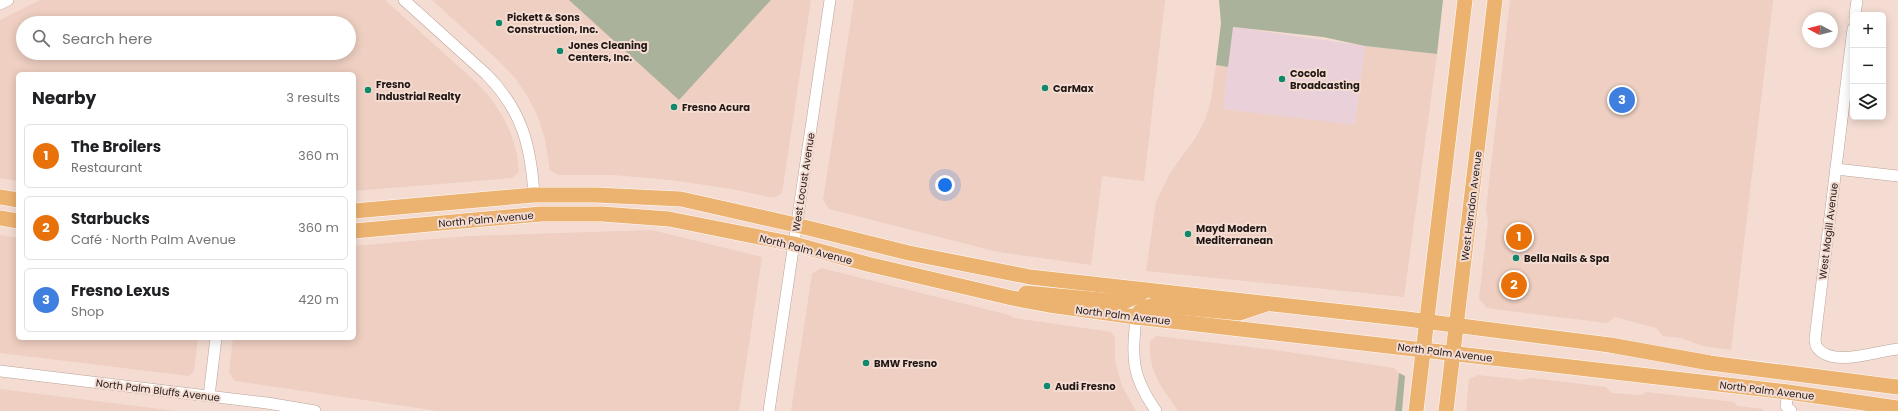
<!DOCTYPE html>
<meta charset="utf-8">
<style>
:root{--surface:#fff;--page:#f2f2f2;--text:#202124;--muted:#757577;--line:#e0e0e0;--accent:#0e896c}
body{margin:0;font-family:Poppins,sans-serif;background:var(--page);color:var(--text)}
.controls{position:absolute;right:12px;top:12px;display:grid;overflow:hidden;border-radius:6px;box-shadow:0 2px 10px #0003}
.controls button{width:36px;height:36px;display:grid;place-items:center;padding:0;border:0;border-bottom:1px solid var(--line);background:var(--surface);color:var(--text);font:20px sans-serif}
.compass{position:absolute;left:1802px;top:12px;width:36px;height:36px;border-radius:50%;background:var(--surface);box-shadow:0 2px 10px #0003;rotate:277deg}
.you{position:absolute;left:945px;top:185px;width:14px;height:14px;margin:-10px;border:3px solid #fff;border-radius:50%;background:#1a73e8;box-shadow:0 0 0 6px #1a73e833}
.badge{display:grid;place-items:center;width:26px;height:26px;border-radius:50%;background:var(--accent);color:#fff;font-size:13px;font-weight:700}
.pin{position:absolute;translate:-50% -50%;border:2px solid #fff;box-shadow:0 1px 4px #0006}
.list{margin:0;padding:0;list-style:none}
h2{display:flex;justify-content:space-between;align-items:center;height:52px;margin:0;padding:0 16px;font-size:17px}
h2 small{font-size:13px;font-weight:400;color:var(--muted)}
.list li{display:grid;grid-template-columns:26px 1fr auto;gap:12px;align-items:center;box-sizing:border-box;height:64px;margin:0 8px 8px;padding:0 8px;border:1px solid var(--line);border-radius:6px}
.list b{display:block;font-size:15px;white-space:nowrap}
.list p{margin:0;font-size:13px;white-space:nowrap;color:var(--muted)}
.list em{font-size:13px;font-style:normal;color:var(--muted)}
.icon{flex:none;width:22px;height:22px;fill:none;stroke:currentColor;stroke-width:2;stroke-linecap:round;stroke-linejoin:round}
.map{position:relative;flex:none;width:1898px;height:411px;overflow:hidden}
.search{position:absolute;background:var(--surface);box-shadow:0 2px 10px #0003;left:16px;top:16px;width:340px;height:44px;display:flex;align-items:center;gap:10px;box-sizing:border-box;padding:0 14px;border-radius:22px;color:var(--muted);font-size:15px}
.panel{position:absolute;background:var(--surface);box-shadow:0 2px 10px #0003;left:16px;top:72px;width:340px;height:268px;border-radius:6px}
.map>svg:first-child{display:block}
.built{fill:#eecfc1;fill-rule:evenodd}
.industrial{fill:#e9d0d9}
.green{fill:#abb29b}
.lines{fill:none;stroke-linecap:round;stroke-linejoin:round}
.minor-casing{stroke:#baa399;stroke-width:12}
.major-casing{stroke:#fff;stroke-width:16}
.minor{stroke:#fff;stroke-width:11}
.major{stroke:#ecb270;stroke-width:15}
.poi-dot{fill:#0e896c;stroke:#f4dcd2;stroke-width:1.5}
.labels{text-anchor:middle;stroke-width:4;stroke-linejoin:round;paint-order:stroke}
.poi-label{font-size:10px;font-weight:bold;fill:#211815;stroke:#f4dcd2;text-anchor:start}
.street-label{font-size:10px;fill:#211815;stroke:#f4dcd2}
</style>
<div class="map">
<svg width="1898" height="411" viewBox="0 0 1898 411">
<rect width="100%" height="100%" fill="#f4dcd2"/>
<!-- built -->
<g class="built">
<path d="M40,0h345l93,84 14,16 11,17 8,17 6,20 2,18 -7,6 -158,13v-117h-336v107l-18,-3v-158zM23,23h326v30h-326z"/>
<path d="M432,0h137l189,14 13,-14h40l-29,193 -8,5 -42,-9 -61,-9 -58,-5h-55l-8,-5 -5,-31 -7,-22 -10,-20 -13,-19 -16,-17z"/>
<path d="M854,0h311l-21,181 -42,-5 -11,89 -93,-13 -169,-43 -6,-9z"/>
<path d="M1510,0h263l-42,350 -28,-4 -22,-8 -18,-2 -7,-8 -41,-11 -8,6 -120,-15 -8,-10 9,-77 -2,-11z"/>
<path d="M1365,46l72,8 -33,243 -258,-26 10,-69 14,-29 26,-36 9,-17 6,-20 5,-35 12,2 -5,42 132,15z"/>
<path d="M652,230l110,27 -23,154h-301l-203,-30 -6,-8 4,-35h121v-92l115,-10z"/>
<path d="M0,235l18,3v100h180l-4,33 -5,5 -189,-23z"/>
<path d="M821,268l188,47 5,3 97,14 4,6v23l7,25 14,25h-345l21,-137z"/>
<path d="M1157,336l125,15 112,17 5,5 -4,38h-217l-19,-28 -6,-14 -3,-13v-15z"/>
<path d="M1478,375l44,5 10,-2 74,9 5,6 31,2 4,-3 88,10 3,4 26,3v2h-297l3,-32z"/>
<path d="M0,389l176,22h-176z"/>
</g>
<!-- industrial -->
<path class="industrial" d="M1232,27l133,19 -10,79 -132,-16z"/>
<!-- green -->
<g class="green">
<path d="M569,0h202l-92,100z"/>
<path d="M1219,0h224l-6,54 -72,-8 -42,-9 -90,-10 -5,40 -12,-2 5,-42z"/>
<path d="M1399,373l6,3 -3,35h-7z"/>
</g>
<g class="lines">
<!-- minor casing -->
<g class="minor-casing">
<g id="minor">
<path d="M404,0l82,74c36,36 45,72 48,121"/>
<path d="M0,4l8,-4"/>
<path d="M1855,15l2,-15"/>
<path d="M1853,29l-38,310 1,7c15,23 60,5 82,3"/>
<path d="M1836,169l62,7"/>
<path d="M1136,317c-4,42 -5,58 20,94"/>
<path d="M0,371l267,32 48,8"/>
<path d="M1788,392l-2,14 5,5"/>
<path d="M209,396l7,-58"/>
<path d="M769,411l61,-411"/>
</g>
</g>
<!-- major casing -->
<g class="major-casing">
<g id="major">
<path d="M0,197l18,3"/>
<path d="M354,211l180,-16h62l85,4 115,26 113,28 121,24 377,42 203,26 100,18 188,24"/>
<path d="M0,218l18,3"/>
<path d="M354,231l187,-17h61l67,5 125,25 73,20 145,34 37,7 87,12 652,75 110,16"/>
<path d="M1026,293l97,9 15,-6 7,-6"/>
<path d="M1136,317c5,-9 11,-11 21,-12l83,8 24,-8"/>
<path d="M1416,411l49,-411"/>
<path d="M1446,411l49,-411"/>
</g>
</g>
<!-- minor -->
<use href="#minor" class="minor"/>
<!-- major -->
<use href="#major" class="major"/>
</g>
<!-- markers -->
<g class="poi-dot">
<circle cx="499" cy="23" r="4"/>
<circle cx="560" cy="51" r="4"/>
<circle cx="1282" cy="79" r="4"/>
<circle cx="1045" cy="88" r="4"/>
<circle cx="368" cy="90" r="4"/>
<circle cx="674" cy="107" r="4"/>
<circle cx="1188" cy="234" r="4"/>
<circle cx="1516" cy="258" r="4"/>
<circle cx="866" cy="363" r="4"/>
<circle cx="1047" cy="386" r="4"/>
</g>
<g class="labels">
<!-- poi labels -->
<g class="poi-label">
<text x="507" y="21">Pickett &amp; Sons<tspan x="507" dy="12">Construction, Inc.</tspan></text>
<text x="568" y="49">Jones Cleaning<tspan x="568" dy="12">Centers, Inc.</tspan></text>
<text x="1290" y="77">Cocola<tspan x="1290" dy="12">Broadcasting</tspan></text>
<text x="376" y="88">Fresno<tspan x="376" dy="12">Industrial Realty</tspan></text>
<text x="1053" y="92">CarMax</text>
<text x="682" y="111">Fresno Acura</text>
<text x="1196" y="232">Mayd Modern<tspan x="1196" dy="12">Mediterranean</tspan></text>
<text x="1524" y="262">Bella Nails &amp; Spa</text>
<text x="874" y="367">BMW Fresno</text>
<text x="1055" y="390">Audi Fresno</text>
</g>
<!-- street labels -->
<g class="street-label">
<text transform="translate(803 182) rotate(-81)" y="4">West Locust Avenue</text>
<text transform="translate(1471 206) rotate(-83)" y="4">West Herndon Avenue</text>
<text transform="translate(486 219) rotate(-5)" y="4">North Palm Avenue</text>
<text transform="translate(1828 231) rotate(-83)" y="4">West Magill Avenue</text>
<text transform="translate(806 249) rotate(14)" y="4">North Palm Avenue</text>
<text transform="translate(1123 315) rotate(7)" y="4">North Palm Avenue</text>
<text transform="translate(1445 352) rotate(7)" y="4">North Palm Avenue</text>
<text transform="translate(158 390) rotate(7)" y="4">North Palm Bluffs Avenue</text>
<text transform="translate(1767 390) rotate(7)" y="4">North Palm Avenue</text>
</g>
</g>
</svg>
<div class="controls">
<button>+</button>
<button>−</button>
<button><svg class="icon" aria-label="layers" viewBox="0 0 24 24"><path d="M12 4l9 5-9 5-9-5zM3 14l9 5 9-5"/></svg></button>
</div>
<svg class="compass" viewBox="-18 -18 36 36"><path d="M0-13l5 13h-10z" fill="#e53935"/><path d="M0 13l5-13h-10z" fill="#757577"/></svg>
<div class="you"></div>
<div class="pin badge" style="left:1519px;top:237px;background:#e8710a">1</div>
<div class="pin badge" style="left:1514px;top:285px;background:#e8710a">2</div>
<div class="pin badge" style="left:1622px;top:100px;background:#3f7fe0">3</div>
<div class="search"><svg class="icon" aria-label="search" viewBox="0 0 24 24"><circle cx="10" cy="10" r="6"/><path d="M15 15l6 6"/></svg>Search here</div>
<section class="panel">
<h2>Nearby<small>3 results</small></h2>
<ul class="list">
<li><span class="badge" style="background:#e8710a">1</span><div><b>The Broilers</b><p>Restaurant</p></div><em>360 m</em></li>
<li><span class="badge" style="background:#e8710a">2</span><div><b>Starbucks</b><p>Café · North Palm Avenue</p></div><em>360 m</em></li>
<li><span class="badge" style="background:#3f7fe0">3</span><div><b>Fresno Lexus</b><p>Shop</p></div><em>420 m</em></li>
</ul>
</section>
</div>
